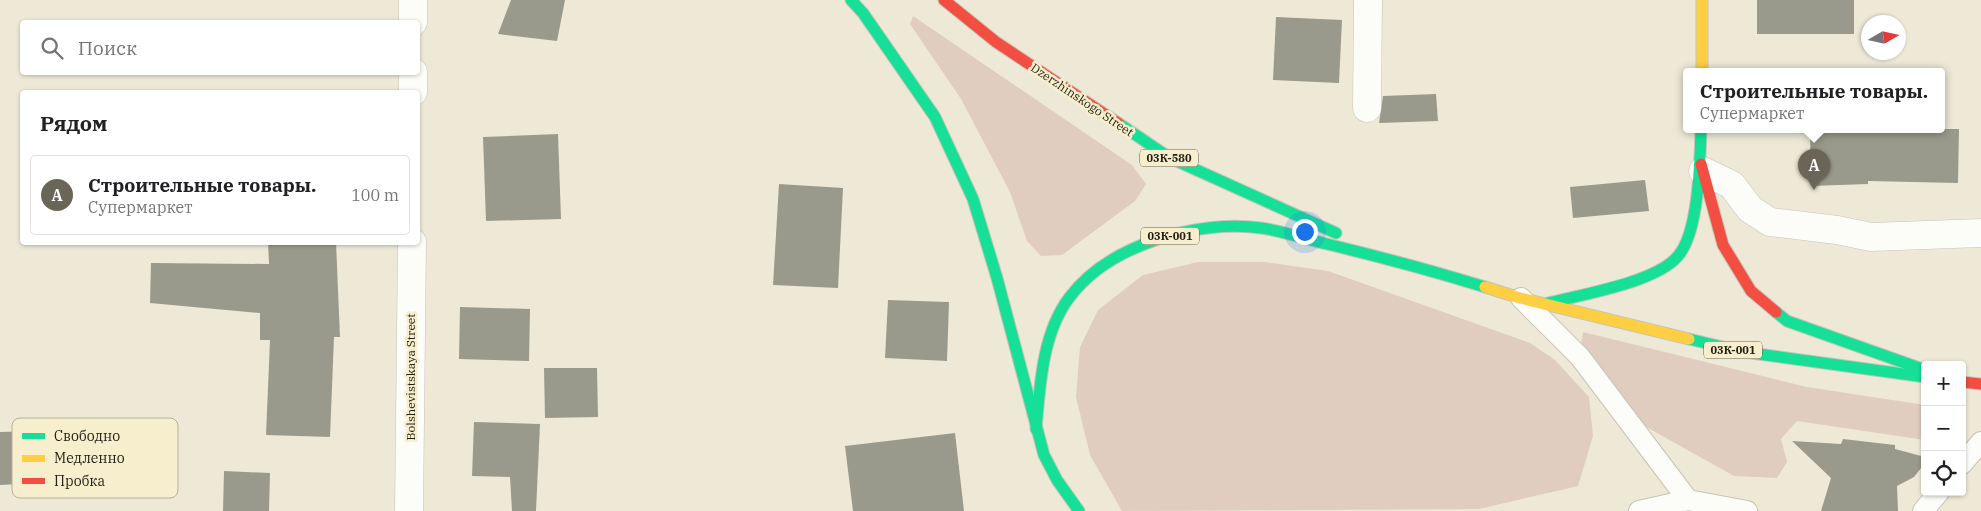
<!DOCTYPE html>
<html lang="ru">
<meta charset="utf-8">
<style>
:root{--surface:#fff;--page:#f6f6f6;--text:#202124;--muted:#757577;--line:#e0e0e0;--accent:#696658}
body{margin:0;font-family:"IBM Plex Serif",serif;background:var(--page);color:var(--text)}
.controls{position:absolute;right:15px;bottom:15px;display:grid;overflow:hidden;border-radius:5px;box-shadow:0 1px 4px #0004}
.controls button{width:45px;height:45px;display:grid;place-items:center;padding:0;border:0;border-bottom:1px solid var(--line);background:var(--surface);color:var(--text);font:25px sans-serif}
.compass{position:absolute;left:1861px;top:15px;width:45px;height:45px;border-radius:50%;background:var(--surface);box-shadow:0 1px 4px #0004;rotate:81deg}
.you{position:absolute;left:1304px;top:231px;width:18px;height:18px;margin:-12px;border:4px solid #fff;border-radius:50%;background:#1a73e8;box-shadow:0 0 0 8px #1a73e833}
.badge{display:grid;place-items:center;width:32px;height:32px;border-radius:50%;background:var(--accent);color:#fff;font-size:16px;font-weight:700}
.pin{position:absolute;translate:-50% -41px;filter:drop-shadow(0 1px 2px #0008)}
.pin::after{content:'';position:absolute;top:26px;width:18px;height:15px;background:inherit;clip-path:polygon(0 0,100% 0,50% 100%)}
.popup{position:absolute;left:1683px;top:68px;width:262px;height:65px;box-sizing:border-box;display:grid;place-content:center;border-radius:5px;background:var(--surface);filter:drop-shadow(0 1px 4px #0005);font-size:16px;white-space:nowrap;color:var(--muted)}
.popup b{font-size:19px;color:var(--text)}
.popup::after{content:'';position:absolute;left:50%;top:100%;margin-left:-10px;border:10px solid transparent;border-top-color:var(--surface)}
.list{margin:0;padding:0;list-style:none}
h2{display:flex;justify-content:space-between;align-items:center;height:65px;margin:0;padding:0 20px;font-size:21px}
h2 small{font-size:16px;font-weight:400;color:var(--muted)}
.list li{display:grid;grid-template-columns:32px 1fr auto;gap:15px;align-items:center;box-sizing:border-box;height:80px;margin:0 10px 10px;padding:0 10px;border:1px solid var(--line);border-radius:5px}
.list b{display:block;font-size:19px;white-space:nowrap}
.list p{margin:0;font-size:16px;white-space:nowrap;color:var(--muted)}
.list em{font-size:16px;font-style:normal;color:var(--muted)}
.icon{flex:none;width:28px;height:28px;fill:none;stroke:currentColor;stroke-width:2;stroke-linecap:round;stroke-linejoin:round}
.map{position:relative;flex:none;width:1981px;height:511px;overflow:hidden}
.search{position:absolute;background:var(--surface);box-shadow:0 1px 4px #0004;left:20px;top:20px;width:400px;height:55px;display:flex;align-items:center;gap:12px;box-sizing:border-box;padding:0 18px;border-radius:5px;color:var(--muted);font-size:19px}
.panel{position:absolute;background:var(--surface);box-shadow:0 1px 4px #0004;left:20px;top:90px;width:400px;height:155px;border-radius:5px}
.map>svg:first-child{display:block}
.green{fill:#e1ccc0}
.building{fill:#9a9a8c}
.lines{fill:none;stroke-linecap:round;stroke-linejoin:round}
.lane-casing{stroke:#c8c4b6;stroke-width:22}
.street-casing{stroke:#c8c4b6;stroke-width:29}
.fast-casing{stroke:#c8c4b6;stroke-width:13}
.slow-casing{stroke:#c8c4b6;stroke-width:13}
.jam-casing{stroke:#c8c4b6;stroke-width:13}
.lane{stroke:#fcfcf9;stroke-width:20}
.street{stroke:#fcfcf9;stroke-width:28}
.fast{stroke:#16e098;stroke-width:11}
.slow{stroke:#ffcf43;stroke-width:11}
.jam{stroke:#f24e42;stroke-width:11}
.labels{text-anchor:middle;stroke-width:5;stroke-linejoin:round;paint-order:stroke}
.shield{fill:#f7eece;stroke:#625d4b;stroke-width:1}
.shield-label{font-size:11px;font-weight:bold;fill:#221f13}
.street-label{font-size:12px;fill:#221f13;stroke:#f7eece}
.key{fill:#f7eece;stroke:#b7b096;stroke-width:1}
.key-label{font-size:14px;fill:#221f13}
</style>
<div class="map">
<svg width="1981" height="511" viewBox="0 0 1981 511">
<rect width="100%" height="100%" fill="#eee9d7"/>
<!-- green -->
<g class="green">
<path d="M913,16l219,149 14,19 -11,17 -73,54 -21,1 -14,-15 -17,-49 -49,-93 -51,-75z"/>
<path d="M1198,262h67l63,9 202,72 25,17 34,37 4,39 -15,50 -99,23 -357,2 -32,-56 -14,-58 4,-50 18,-37 45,-35z"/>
<path d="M1583,332l224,55 118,18v35l-128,-19 -16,18 6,23 -10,16 -43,-2 -93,-52 -60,-80z"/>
</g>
<!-- building -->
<g class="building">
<path d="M511,0h54l-8,41 -59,-7z"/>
<rect x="1757" y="0" width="97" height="34"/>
<path d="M1276,17l66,3 -3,63 -66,-3z"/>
<path d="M1436,94l2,27 -59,2 4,-27z"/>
<path d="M1810,129h149l-1,54 -90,-2v3l-57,2z"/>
<path d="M558,134l3,85 -75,2 -3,-84z"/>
<path d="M1645,180l4,31 -76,7 -3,-31z"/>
<path d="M779,184l64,4 -5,100 -65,-3z"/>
<path d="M268,242h68l4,95h-6l-4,100 -64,-2 4,-95h-10v-27l-110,-10 1,-40 118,1z"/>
<path d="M888,300l61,2 -2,59 -62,-3z"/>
<path d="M460,307l70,2 -1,52 -70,-2z"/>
<path d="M544,368h53l1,49 -53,1z"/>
<path d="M474,422l66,2 -4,87h-24l-2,-34 -38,-1z"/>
<path d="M37,431l2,52 -39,2v-53z"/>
<path d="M955,433l9,78h-111l-8,-65z"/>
<path d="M1843,439l52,6v4l30,8v6l-11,14 -17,9 1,25h-77l10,-33 -39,-37 49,3z"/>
<path d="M224,471l46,2 -1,38h-46z"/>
</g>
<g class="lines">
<!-- lane casing -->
<g class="lane-casing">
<g id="lane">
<path d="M1521,298l59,59 108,143 59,11"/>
<path d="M1962,464l19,-22"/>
<path d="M1639,511l49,-11"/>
<path d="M1923,511l16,-19"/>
</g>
</g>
<!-- street casing -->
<g class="street-casing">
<g id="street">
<path d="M413,22v-22"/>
<path d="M413,92v-20"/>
<path d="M1367,108l1,-108"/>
<path d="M1703,171l29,14 18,24 20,13 67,8 34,7 110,-4"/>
<path d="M409,511l3,-269"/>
</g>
</g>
<!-- fast casing -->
<g class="fast-casing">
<g id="fast">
<path d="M851,0l12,13 72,104 38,82 24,79 47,177 13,25 22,31"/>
<path d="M1118,123l52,35 166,75"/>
<path d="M1545,304c33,-9 111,-21 133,-48 21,-24 22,-95 23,-127"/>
<path d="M1776,312l11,9 138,49"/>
<path d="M1689,339l55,13 181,25"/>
<path d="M1036,429c4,-43 6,-95 33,-131 39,-53 129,-79 192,-70 22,3 45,11 66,16 54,13 106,27 158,43"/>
</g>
</g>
<!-- slow casing -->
<g class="slow-casing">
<g id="slow">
<path d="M1702,0v71"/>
<path d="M1485,287l35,11 169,41"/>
</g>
</g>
<!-- jam casing -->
<g class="jam-casing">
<g id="jam">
<path d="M944,0l52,42 122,81"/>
<path d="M1701,164l22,81 28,46 25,21"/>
<path d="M1962,382l19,2"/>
</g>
</g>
<!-- lane -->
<use href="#lane" class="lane"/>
<!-- street -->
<use href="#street" class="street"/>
<!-- fast -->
<use href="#fast" class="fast"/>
<!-- slow -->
<use href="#slow" class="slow"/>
<!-- jam -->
<use href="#jam" class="jam"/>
</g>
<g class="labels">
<!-- shield labels -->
<g class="shield">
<rect x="1140" y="149.5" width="58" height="17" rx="4"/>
<rect x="1141" y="227.5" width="58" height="17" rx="4"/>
<rect x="1704" y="341.5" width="58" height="17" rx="4"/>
</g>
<g class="shield-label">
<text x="1169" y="162">03К-580</text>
<text x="1170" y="240">03К-001</text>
<text x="1733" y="354">03К-001</text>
</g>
<!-- street labels -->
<g class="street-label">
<text transform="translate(1082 100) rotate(34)" y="4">Dzerzhinskogo Street</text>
<text transform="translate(411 377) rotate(-90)" y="4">Bolshevistskaya Street</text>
</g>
</g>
<!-- legend -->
<rect x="12" y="418" width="166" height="80" rx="8" class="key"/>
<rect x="22" y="433" width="23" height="6" fill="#16e098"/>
<rect x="22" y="455" width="23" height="7" fill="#ffcf43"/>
<rect x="22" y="478" width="23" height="6" fill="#f24e42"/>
<g class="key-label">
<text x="54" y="441">Свободно</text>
<text x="54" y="463">Медленно</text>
<text x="54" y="486">Пробка</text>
</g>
</svg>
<div class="controls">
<button>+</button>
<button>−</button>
<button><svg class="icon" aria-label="locate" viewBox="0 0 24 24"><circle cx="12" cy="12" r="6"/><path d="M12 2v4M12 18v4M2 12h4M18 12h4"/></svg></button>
</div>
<svg class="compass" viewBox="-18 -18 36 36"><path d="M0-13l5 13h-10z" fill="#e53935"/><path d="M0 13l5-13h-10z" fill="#757577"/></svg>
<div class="you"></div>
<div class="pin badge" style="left:1814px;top:190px">A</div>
<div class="popup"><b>Строительные товары.</b>Супермаркет</div>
<div class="search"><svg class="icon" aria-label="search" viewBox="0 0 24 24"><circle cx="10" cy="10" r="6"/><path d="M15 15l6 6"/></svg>Поиск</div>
<section class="panel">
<h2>Рядом<small></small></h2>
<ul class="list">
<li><span class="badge">A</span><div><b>Строительные товары.</b><p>Супермаркет</p></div><em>100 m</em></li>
</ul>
</section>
</div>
